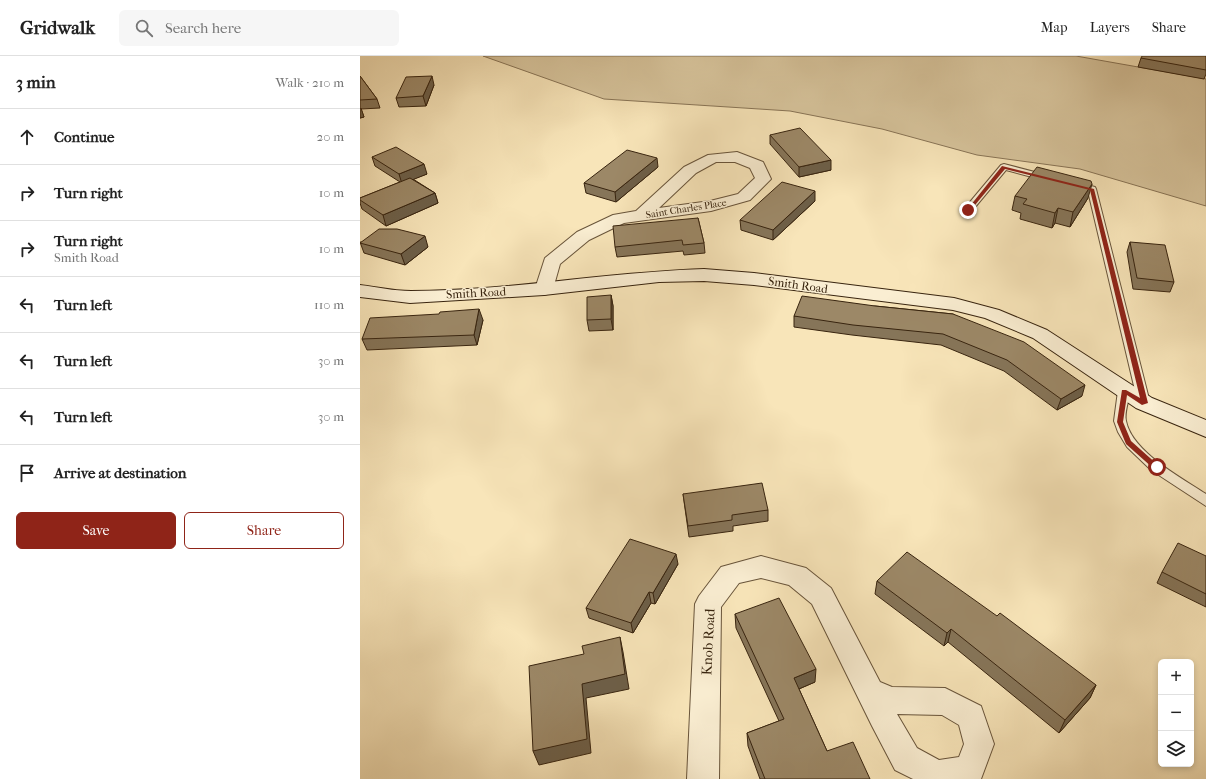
<!DOCTYPE html>
<meta charset="utf-8">
<style>
:root{--surface:#fff;--page:#f6f6f6;--text:#222;--muted:#767676;--line:#e0e0e0;--accent:#8f2418}
body{margin:0;font-family:"IM FELL French Canon",serif;background:var(--page);color:var(--text)}
.controls{position:absolute;right:12px;bottom:12px;display:grid;overflow:hidden;border-radius:6px;box-shadow:0 2px 6px #0003}
.controls button{width:36px;height:36px;display:grid;place-items:center;padding:0;border:0;border-bottom:1px solid var(--line);background:var(--surface);color:var(--text);font:20px sans-serif}
.stop{position:absolute;width:12px;height:12px;margin:-9px;border:3px solid #8f2418;border-radius:50%;background:#fff}
.stop.end{background:#8f2418;border-color:#fff;box-shadow:0 1px 4px #0008}
.list{margin:0;padding:0;list-style:none}
h2{display:flex;justify-content:space-between;align-items:center;height:52px;margin:0;padding:0 16px;font-size:17px}
h2 small{font-size:13px;font-weight:400;color:var(--muted)}
.list li{display:grid;grid-template-columns:26px 1fr auto;gap:12px;align-items:center;box-sizing:border-box;height:56px;padding:0 16px;border-top:1px solid var(--line)}
.list b{display:block;font-size:15px;white-space:nowrap}
.list p{margin:0;font-size:13px;white-space:nowrap;color:var(--muted)}
.list em{font-size:13px;font-style:normal;color:var(--muted)}
.actions{display:flex;gap:8px;padding:12px 16px}
.actions a{flex:1;padding:9px 0;border:1px solid var(--accent);border-radius:6px;text-align:center;font-size:14px;color:var(--accent)}
.actions .main{background:var(--accent);color:#fff}
.icon{flex:none;width:22px;height:22px;fill:none;stroke:currentColor;stroke-width:2;stroke-linecap:round;stroke-linejoin:round}
.map{position:relative;flex:none;width:846px;height:723px;overflow:hidden}
header{display:flex;align-items:center;gap:24px;box-sizing:border-box;height:56px;padding:0 20px;background:var(--surface);border-bottom:1px solid var(--line)}
header strong{font-size:19px}
nav{display:flex;gap:22px;margin-inline-start:auto;font-size:14px}
.search{width:280px;height:36px;background:var(--page);display:flex;align-items:center;gap:10px;box-sizing:border-box;padding:0 14px;border-radius:6px;color:var(--muted);font-size:15px}
main{display:flex}
aside{flex:1;background:var(--surface)}
.map>svg:first-child{display:block}
.green{fill:#d7c49c;stroke:#887456}
.lines{fill:none;stroke-linecap:round;stroke-linejoin:round}
.lane-casing{stroke:#68543a;stroke-width:2}
.street-casing{stroke:#68543a;stroke-width:2}
.secondary-casing{stroke:#38240f;stroke-width:2}
.lane{fill:#faeed2;fill-rule:evenodd}
.street{fill:#faeed2;fill-rule:evenodd}
.secondary{fill:#faeed2;fill-rule:evenodd}
.wall{fill:#867559;stroke:#38240f}
.shaded-wall{fill:#6d5f48;stroke:#38240f}
.building{fill:#9c8867;stroke:#38240f}
.route{fill:#8f2418}
.labels{text-anchor:middle;stroke-width:3;stroke-linejoin:round;paint-order:stroke}
.far-street-label{font-size:10px;fill:#38240f;stroke:#faeed2}
.street-label{font-size:12px;fill:#38240f;stroke:#faeed2}
.near-street-label{font-size:14px;fill:#38240f;stroke:#faeed2}
</style>
<header>
<strong>Gridwalk</strong>
<div class="search"><svg class="icon" aria-label="search" viewBox="0 0 24 24"><circle cx="10" cy="10" r="6"/><path d="M15 15l6 6"/></svg>Search here</div>
<nav><a>Map</a><a>Layers</a><a>Share</a></nav>
</header>
<main>
<aside>
<h2>3 min<small>Walk · 210 m</small></h2>
<ul class="list">
<li><svg class="icon" aria-label="ahead" viewBox="0 0 24 24"><path d="M12 20V5M6 11l6-6 6 6"/></svg><div><b>Continue</b></div><em>20 m</em></li>
<li><svg class="icon" aria-label="right" viewBox="0 0 24 24"><path d="M7 20v-9h11M14 6l5 5-5 5"/></svg><div><b>Turn right</b></div><em>10 m</em></li>
<li><svg class="icon" aria-label="right" viewBox="0 0 24 24"><path d="M7 20v-9h11M14 6l5 5-5 5"/></svg><div><b>Turn right</b><p>Smith Road</p></div><em>10 m</em></li>
<li><svg class="icon" aria-label="left" viewBox="0 0 24 24"><path d="M17 20v-9H6M10 6l-5 5 5 5"/></svg><div><b>Turn left</b></div><em>110 m</em></li>
<li><svg class="icon" aria-label="left" viewBox="0 0 24 24"><path d="M17 20v-9H6M10 6l-5 5 5 5"/></svg><div><b>Turn left</b></div><em>30 m</em></li>
<li><svg class="icon" aria-label="left" viewBox="0 0 24 24"><path d="M17 20v-9H6M10 6l-5 5 5 5"/></svg><div><b>Turn left</b></div><em>30 m</em></li>
<li><svg class="icon" aria-label="arrive" viewBox="0 0 24 24"><path d="M6 21V4h12l-3 4 3 4H6"/></svg><div><b>Arrive at destination</b></div></li>
</ul>
<div class="actions"><a class="main">Save</a><a>Share</a></div>
</aside>
<div class="map">
<svg width="846" height="723" viewBox="0 0 846 723">
<rect width="100%" height="100%" fill="#f8e5b9"/>
<filter id="stains"><feTurbulence type="fractalNoise" baseFrequency=".005" numOctaves="4"/><feColorMatrix values="0 0 0 0 .2 0 0 0 0 .09 0 0 0 0 .02 0 0 0 .5 -.17"/></filter>
<radialGradient id="worn" r=".72"><stop offset=".6" stop-color="#630" stop-opacity="0"/><stop offset="1" stop-color="#630" stop-opacity=".3"/></radialGradient>
<!-- green -->
<path class="green" d="M123,0h593l130,23v127l-126,-37 -103,-14 -95,-26 -92,-18 -186,-12z"/>
<g class="lines">
<!-- lane casing -->
<g class="lane-casing">
<g id="lane">
<path d="M644,108l46,12 1,2 -4,3 -41,-11 -35,42h-6v-4l36,-43z"/>
<path d="M715,126l20,5 1,2 54,214 -2,3 -4,1 -6,-4 -50,-212 -16,-4v-4z"/>
<path d="M764,331l6,4c-1,10 -6,21 -4,30 6,31 56,57 80,73v12l-55,-36 -24,-23 -9,-15 -4,-11 4,-30z"/>
</g>
</g>
<!-- street casing -->
<g class="street-casing">
<g id="street">
<path d="M377,96l26,10 8,17 -21,21 -39,11 -87,12 -35,17 -29,24 -7,25 -2,4 -7,2 -7,-2 -2,-4 10,-31 32,-26 36,-17 23,-4 48,-44 24,-12zM356,106h19l15,6 5,10 -17,16 -28,7 -51,7 37,-35z"/>
<path d="M401,500l45,12 25,20 49,94 12,5 53,1 36,18 13,38 -13,35h-68l-18,-9 -23,-44 -60,-122 -23,-19 -28,-7 -22,5 -18,24 -2,172h-32l8,-175 4,-8 22,-29zM537,658l45,1 17,10 5,19 -5,13 -20,3 -22,-12z"/>
</g>
</g>
<!-- secondary casing -->
<g class="secondary-casing">
<path id="secondary" d="M344,213l50,4 200,25 45,12 48,20 105,68 54,22v17l-70,-29 -103,-70 -48,-20 -32,-8 -199,-25 -50,-4 -45,1 -115,13 -134,8 -50,-6v-12c17,2 34,6 51,6 98,0 195,-19 293,-22z"/>
</g>
<!-- lane -->
<use href="#lane" class="lane"/>
<!-- street -->
<use href="#street" class="street"/>
<!-- secondary -->
<use href="#secondary" class="secondary"/>
</g>
<!-- wall -->
<g class="wall">
<path d="M846,0v18l-2,5 -66,-12 3,-9z"/>
<path d="M0,20l17,23 3,9 -19,1 3,8 -4,1z"/>
<path d="M74,29l-8,21 -27,1 -3,-9z"/>
<path d="M410,79l61,35 -32,7 -29,-33z"/>
<path d="M12,101l55,17 -14,5 22,14 3,10 -52,23 -24,-17 -2,-6v-5l40,-16 -25,-16z"/>
<path d="M298,111l-42,35 -30,-9 -2,-10z"/>
<path d="M655,140l73,2 -18,29 -15,-4 -3,5 -32,-9 1,-6 -9,-3z"/>
<path d="M455,145l-42,39 -32,-10 -1,-10z"/>
<path d="M338,162l6,25 1,10 -21,2 -1,-4 -66,6 -2,-10z"/>
<path d="M0,186l68,5 -23,18 -41,-12z"/>
<path d="M770,186l44,40 -4,10 -37,-3 -6,-37z"/>
<path d="M251,239l2,11v24l-24,1 -2,-11z"/>
<path d="M515,250l78,8 129,82 -25,14 -53,-39 -63,-26 -89,-10 -58,-8v-11z"/>
<path d="M123,264l-6,25 -110,5 -5,-11z"/>
<path d="M323,438l85,16v11l-35,5v5l-44,6z"/>
<path d="M846,500v51l-49,-24 5,-11z"/>
<path d="M318,508l-23,40 -4,-1 -18,30 -44,-15 -3,-10z"/>
<path d="M517,525l219,104 -6,13 -31,35 -111,-91 -4,4 -69,-52z"/>
<path d="M375,558l80,68 -16,7 28,62 43,28h-110l-12,-33 -1,-13 32,-12 -43,-93z"/>
</g>
<!-- shaded-wall -->
<g class="shaded-wall">
<path d="M72,20l2,9 -8,21 -3,-10z"/>
<path d="M1,52l3,9 -4,1v-9z"/>
<path d="M297,102l1,9 -42,35 -1,-10z"/>
<path d="M471,104v10l-32,7v-10z"/>
<path d="M64,108l3,10 -25,10 -3,-10z"/>
<path d="M732,128l-4,14 -18,29 3,-15z"/>
<path d="M455,135v10l-42,39v-10z"/>
<path d="M75,137l3,10 -52,23 -3,-11z"/>
<path d="M698,152l-3,15 -3,5 3,-15z"/>
<path d="M65,180l3,11 -23,18 -4,-11z"/>
<path d="M251,239l2,11v24l-2,-11z"/>
<path d="M119,253l4,11 -6,25 -3,-10z"/>
<path d="M725,329l-3,11 -25,14 4,-11z"/>
<path d="M316,498l2,10 -23,40 -2,-11z"/>
<path d="M289,536l2,11 -18,30 -2,-10z"/>
<path d="M591,573l-3,13 -4,4 3,-13z"/>
<path d="M260,581l3,15 6,37 -43,9 5,55 -52,12 -6,-14 49,-67z"/>
<path d="M456,613l-1,13 -21,9v-13z"/>
<path d="M736,629l-6,13 -31,35 6,-13z"/>
</g>
<!-- building -->
<g class="building">
<path d="M782,0h64v14l-65,-12z"/>
<path d="M0,20l17,23 -17,1z"/>
<path d="M72,20l-9,20 -27,2 10,-21z"/>
<path d="M440,72l31,32 -32,7 -29,-32z"/>
<path d="M36,91l28,17 -25,10 -27,-17z"/>
<path d="M267,94l30,8 -42,34 -31,-9z"/>
<path d="M677,111l54,14 1,3 -19,28 -15,-4 -3,5 -32,-9 4,-5 -12,-3z"/>
<path d="M50,122l25,15 -52,22 -23,-15v-2z"/>
<path d="M422,126l33,9 -42,39 -33,-10z"/>
<path d="M338,162l6,25 -21,2 -1,-5 -67,7 -2,-21z"/>
<path d="M19,173h18l28,7 -24,18 -41,-11z"/>
<path d="M770,186l35,3 9,37 -37,-4z"/>
<path d="M251,239v24l-24,1v-23z"/>
<path d="M442,240l73,10 78,8 71,28 61,43 -24,14 -54,-39 -64,-26 -90,-9 -59,-9z"/>
<path d="M119,253l-5,26 -112,4 8,-21 69,-4 1,-2z"/>
<path d="M402,427l6,27 -36,5v5l-44,6 -5,-32z"/>
<path d="M270,483l46,15 -23,39 -4,-1 -18,31 -45,-15z"/>
<path d="M818,487l28,13v38l-44,-22z"/>
<path d="M547,496l90,64 3,-3 96,72 -31,35 -114,-91 -4,4 -70,-52z"/>
<path d="M419,542l37,71 -22,9 33,73 26,-9 17,37h-105l-18,-46 37,-14 -49,-105z"/>
<path d="M260,581l5,37 -43,10 5,55 -54,12 -4,-85 55,-12 -2,-8z"/>
</g>
<!-- route -->
<path class="route" d="M642,110l92,23 54,214 -6,2 -15,-10 -4,27 8,19 28,25v3h-5l-28,-25 -9,-22 5,-32h4l14,8 -50,-208 -85,-21 -35,42h-4z"/>
<g class="labels">
<!-- far-street labels -->
<g class="far-street-label">
<text transform="translate(326 152) rotate(-9)" y="4">Saint Charles Place</text>
</g>
<!-- street labels -->
<g class="street-label">
<text transform="translate(438 229) rotate(8)" y="4">Smith Road</text>
<text transform="translate(116 237) rotate(-3)" y="4">Smith Road</text>
</g>
<!-- near-street labels -->
<g class="near-street-label">
<text transform="translate(348 586) rotate(-87)" y="5">Knob Road</text>
</g>
</g>
<rect width="100%" height="100%" filter="url(#stains)"/>
<rect width="100%" height="100%" fill="url(#worn)"/>
</svg>
<div class="controls">
<button>+</button>
<button>−</button>
<button><svg class="icon" aria-label="layers" viewBox="0 0 24 24"><path d="M12 4l9 5-9 5-9-5zM3 14l9 5 9-5"/></svg></button>
</div>
<div class="stop" style="left:797px;top:411px"></div>
<div class="stop end" style="left:608px;top:154px"></div>
</div>
</main>
